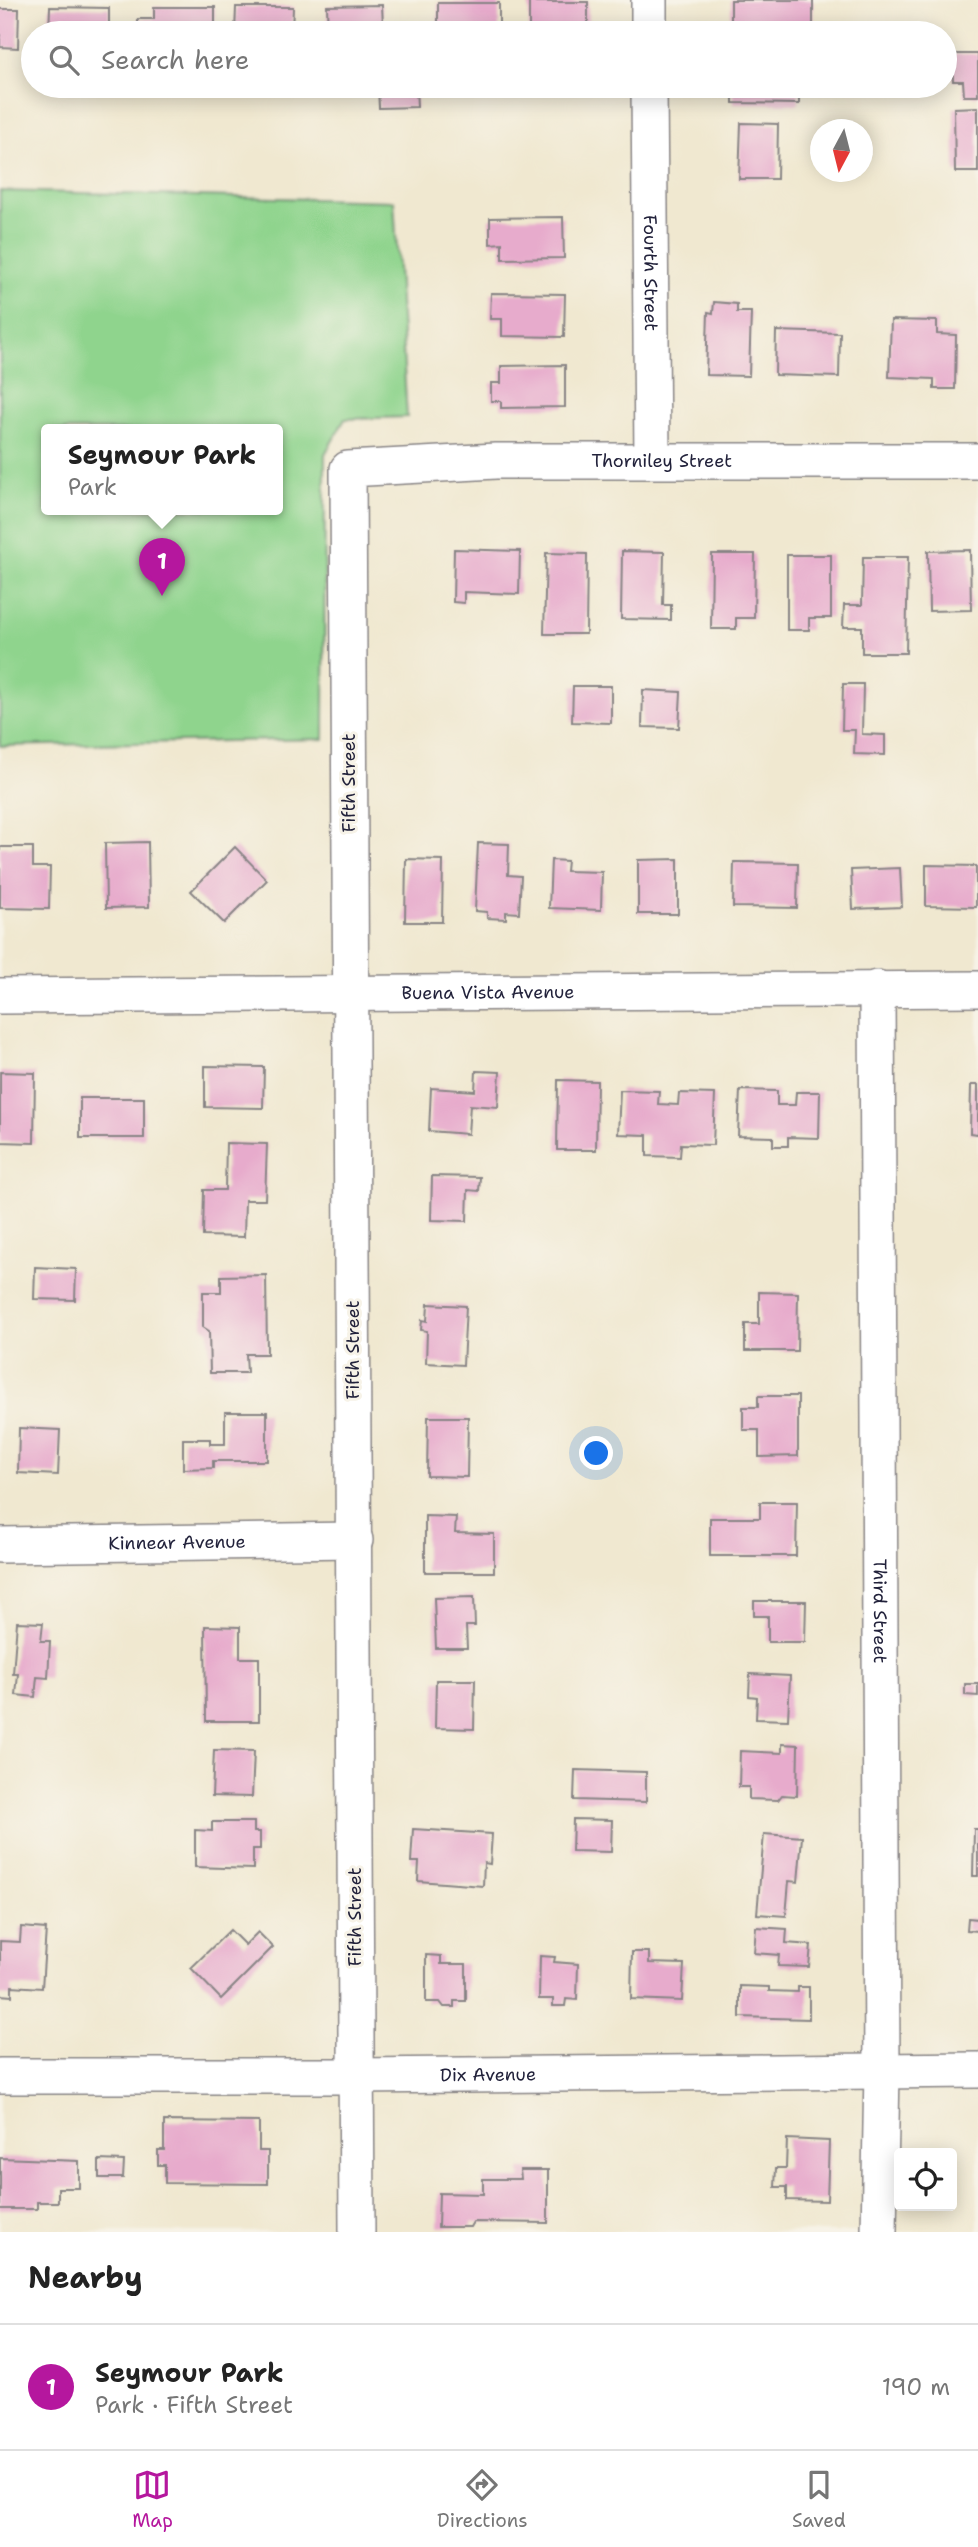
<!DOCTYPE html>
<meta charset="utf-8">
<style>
:root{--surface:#fff;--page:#f2f2f2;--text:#222;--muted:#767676;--line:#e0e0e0;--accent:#b5179e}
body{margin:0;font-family:"Shantell Sans",sans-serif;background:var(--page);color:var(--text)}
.controls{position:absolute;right:21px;bottom:21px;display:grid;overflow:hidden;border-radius:7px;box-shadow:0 4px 18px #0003}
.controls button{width:63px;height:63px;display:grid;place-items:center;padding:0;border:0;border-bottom:2px solid var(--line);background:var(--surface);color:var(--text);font:35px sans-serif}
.compass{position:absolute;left:810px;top:119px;width:63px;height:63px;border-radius:50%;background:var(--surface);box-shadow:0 4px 18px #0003;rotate:187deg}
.you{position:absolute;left:597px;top:1454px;width:24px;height:24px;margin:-18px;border:5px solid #fff;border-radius:50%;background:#1a73e8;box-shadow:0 0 0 10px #1a73e833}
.badge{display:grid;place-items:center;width:46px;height:46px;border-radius:50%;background:var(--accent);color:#fff;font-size:23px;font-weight:700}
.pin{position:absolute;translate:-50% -58px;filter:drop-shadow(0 2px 4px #0008)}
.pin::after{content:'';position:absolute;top:37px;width:24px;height:21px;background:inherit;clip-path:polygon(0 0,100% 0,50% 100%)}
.popup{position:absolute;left:41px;top:424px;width:242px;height:91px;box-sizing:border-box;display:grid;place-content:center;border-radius:7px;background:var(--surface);filter:drop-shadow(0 2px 5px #0005);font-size:23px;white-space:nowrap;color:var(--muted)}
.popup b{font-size:26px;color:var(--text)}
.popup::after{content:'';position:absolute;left:50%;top:100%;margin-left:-14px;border:14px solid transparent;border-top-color:var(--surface)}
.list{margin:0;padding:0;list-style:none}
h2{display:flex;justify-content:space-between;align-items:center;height:91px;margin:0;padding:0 28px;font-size:30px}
h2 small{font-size:23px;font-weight:400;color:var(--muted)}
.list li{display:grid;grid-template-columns:46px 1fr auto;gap:21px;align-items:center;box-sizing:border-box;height:126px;padding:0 28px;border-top:2px solid var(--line)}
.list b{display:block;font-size:26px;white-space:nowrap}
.list p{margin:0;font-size:23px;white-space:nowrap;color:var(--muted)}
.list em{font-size:23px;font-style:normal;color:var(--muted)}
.icon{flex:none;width:38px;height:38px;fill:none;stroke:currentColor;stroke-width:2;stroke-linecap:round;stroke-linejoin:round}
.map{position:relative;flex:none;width:978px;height:2232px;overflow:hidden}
.search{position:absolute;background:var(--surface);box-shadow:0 4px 18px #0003;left:21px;right:21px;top:21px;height:77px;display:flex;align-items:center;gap:18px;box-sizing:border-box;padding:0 24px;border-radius:38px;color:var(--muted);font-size:26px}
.sheet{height:217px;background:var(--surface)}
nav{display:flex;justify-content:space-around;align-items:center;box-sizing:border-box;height:98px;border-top:2px solid var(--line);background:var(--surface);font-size:19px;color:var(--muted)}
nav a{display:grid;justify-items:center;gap:4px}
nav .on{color:var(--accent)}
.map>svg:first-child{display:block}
.green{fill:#8fd48d;stroke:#587b64;stroke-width:2;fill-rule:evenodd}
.building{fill:#e7abcc}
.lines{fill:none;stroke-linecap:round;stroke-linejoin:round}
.minor-casing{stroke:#898586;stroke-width:38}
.minor{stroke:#fff;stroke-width:35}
.labels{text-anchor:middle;stroke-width:6;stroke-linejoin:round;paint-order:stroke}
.street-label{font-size:18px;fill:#22223b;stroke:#f7f3e8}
</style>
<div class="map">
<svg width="978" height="2232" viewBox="0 0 978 2232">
<rect width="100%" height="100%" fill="#f7f3e8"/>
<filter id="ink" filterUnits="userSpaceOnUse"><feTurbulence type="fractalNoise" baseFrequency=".0143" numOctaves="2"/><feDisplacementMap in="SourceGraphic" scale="14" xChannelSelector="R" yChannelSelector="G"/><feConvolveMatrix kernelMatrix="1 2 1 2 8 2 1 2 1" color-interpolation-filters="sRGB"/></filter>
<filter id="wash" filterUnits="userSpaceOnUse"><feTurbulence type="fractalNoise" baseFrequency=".00686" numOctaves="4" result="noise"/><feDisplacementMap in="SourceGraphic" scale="28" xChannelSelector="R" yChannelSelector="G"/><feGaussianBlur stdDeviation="1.57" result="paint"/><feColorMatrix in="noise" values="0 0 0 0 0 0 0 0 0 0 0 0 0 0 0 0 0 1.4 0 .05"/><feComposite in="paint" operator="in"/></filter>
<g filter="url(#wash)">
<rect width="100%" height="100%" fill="#f0e8d0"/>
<!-- green -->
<path class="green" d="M0,191l394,10 13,216 -62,2 -20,35 -1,285 -324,7zM46,430h232v80h-232z"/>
<g id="blocks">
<!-- building -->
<g class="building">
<rect x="731" y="0" width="82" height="26"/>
<rect x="529" y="2" width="59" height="31"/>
<rect x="438" y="3" width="61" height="30"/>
<path d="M382,5l1,20h7v8h-62l-1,-27z"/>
<path d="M50,7l59,1v25h-60z"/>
<path d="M154,7h61v26h-77v-14h16z"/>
<path d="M236,7h57l-1,26h-57z"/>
<path d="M0,9h19l-1,39 -18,-1z"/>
<path d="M952,54h26v42h-14l-1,-15h-10z"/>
<path d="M378,86h38l1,21 -38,1z"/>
<path d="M733,86h80v3h-14v15l-66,-1z"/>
<path d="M978,107v65h-23l-1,-64z"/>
<path d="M741,123l37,1 -1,55h-38z"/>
<path d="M563,217l1,41 -62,1v-16l-12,1v-26z"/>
<path d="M491,293l74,1 -1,43 -62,-1v-17h-12z"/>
<path d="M714,302l23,2v8h14l-2,64 -43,-1 2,-63 5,1z"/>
<path d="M891,320l46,1v13l19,1 -1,54h-21v-10l-45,-2z"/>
<path d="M776,331l64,2 -1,44 -64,-2z"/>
<path d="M565,365v42l-64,1v-7h-10v-18h10v-17z"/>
<path d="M454,549l66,2 -1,43 -55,-2v11l-11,-1z"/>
<path d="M970,550l1,60 -42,1 -1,-60z"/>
<path d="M622,551l42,1 -1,53h8v15l-50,-1z"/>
<path d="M546,553l41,1 -1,80h-42z"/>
<path d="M712,554h43l-1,64h-18v11h-25z"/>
<path d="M787,555h44v63h-22v12h-22z"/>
<path d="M863,557h45l-2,96h-44v-26h-19l1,-22h18z"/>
<path d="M843,684h20l-1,50 23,1v20l-31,-1 1,-24h-13z"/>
<path d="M573,686h38v37l-39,-1z"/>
<path d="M643,690l38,2 -2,36 -37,-1z"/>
<path d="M148,842l1,65 -43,1 -1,-65z"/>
<path d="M478,843l31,1 -1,31 13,1 -2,37 -13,-1v7l-19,-1v-6l-12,-1z"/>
<path d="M0,847h33v20h17l-1,42 -49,-1z"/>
<path d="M235,847l32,33 -43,43 -33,-32z"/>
<path d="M406,859l37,1 -1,62h-37z"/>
<path d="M678,859v55h-40v-54z"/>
<path d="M551,860l16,1 -1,10 36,1 -1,38 -52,-2z"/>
<path d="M734,862l64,1 -1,45 -64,-1z"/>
<path d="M926,865l50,1v41l-50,-1z"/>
<path d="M900,868l2,39 -49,2 -2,-39z"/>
<path d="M205,1066l59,1 -1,41 -58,-1z"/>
<path d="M476,1071l24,1 -2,35 -28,-2 -2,29 -39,-3 2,-43 44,3z"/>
<path d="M0,1072l35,1 -1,70 -34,-1z"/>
<path d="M558,1080l39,1 -1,69h-39z"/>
<path d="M971,1085h7v49l-8,-1z"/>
<path d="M620,1090l39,1 -1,13 20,1 1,-12 36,1 -2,51 -32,-1 -1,13 -33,-1v-21l-29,-1z"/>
<path d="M740,1090l37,1v14h18l1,-13h24l-1,46 -31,-1v9h-15v-9l-35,-1z"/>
<rect x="80" y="1098" width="64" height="40"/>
<path d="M226,1143l41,1 -2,56h-20l-1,37 -41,-1 1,-46h21z"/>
<path d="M432,1176l48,1 -1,14 -11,-1 -1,31 -36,-1z"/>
<path d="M35,1267l41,2 -1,31 -41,-1z"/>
<path d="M266,1275l1,79h-21l1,19h-37l-1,-42 -6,-4v-35h18v-16z"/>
<path d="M759,1292l39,1 -1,58h-52v-27h14z"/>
<path d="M428,1304l38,2 -3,59 -37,-2 1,-32 -6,-1 1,-10 5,1z"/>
<path d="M758,1396h40v60l-39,1v-27h-16v-23h15z"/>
<path d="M225,1412h42v49h-54v7l-30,1v-30h27v5h15z"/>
<path d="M428,1417h40l-1,60 -40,-1z"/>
<path d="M19,1428l41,2 -2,45 -40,-2z"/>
<path d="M760,1502h37l-1,54h-86v-38h50z"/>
<path d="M425,1516l31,1 -1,16 39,1v38h-69z"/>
<path d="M474,1597l1,29h-9l1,22h-31l-2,-50z"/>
<path d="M754,1601h52l-1,41h-37v-26h-14z"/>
<path d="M17,1622l26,1 -2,18h9l-2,37 -11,-1 -2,20 -19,-2 2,-21h-5z"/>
<path d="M205,1626l35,1v31h19v63h-53z"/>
<path d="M750,1674l40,2 -2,44 -32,-1 1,-22 -8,-1z"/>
<path d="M436,1680h39l-1,49 -39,-1z"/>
<path d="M965,1684h13v12l-13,-1z"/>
<path d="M782,1744l16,1 -1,51 -15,-1 -4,5 -29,-1v-12h-10l1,-36 42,2z"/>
<path d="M214,1750l40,1 -2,46 -40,-1z"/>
<path d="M575,1770l71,2v30l-72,-2z"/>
<path d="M573,1819l39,1 -1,32 -39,-1z"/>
<path d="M212,1822h42v10h6v17h-7v20l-58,-2v-37l17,1z"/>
<path d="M413,1829l79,5 -2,30 -6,-1 -1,23 -65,-5 1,-19h-8z"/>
<path d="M974,1829h4v47h-5z"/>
<path d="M764,1834l38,3 -4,45 -9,-1 -3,35 -29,-2z"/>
<path d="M968,1918l10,1v12l-11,-1z"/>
<path d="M21,1927l25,2 -4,59 -30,-2v10l-12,-1v-54l20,1z"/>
<path d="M756,1927l31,2 -1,14 25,2 -2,22 -31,-1 1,-11 -25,-2z"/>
<path d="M230,1930l15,15 13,-13 15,15 -52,52 -30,-31z"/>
<path d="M632,1952h17v11l35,1 -2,37 -51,-2z"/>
<path d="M426,1955l15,1v8h25v37h-12v6h-10l-4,-5h-14z"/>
<path d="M540,1956l15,1 -1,5 24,2 -1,36 -11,-1 -1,7h-12v-7h-14z"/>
<path d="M740,1986l29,1v4l29,1v-5h11v32l-69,-2z"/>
<path d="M164,2121l95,1v29h9v33l-103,-1v-18h-7v-15h6z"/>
<path d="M787,2139l42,2 -2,60 -40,-1v-13h-12l1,-19h10z"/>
<path d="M0,2158l79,3v27h-21v14h-21v7h-37z"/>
<path d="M99,2160l25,1 -1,17h-24z"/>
<path d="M520,2170h28v53l-75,-1 -3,5h-32l1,-34 44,1v-15h38z"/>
</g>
</g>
</g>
<g filter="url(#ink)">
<use href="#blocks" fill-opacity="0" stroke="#898586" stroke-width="2"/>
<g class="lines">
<!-- minor casing -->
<g class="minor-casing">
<g id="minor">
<path d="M649,0v33"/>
<path id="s1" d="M649,86l3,374"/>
<path id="s2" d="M877,988l5,1082 -3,162"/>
<path id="s3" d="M0,996l978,-7"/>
<path id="s4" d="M0,1545l355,-5"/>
<path id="s5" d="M0,2076h355l623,-6"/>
<path id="s6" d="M357,2232l-9,-1763 148,-8h482"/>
</g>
</g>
<!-- minor -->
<use href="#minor" class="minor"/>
</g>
</g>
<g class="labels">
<!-- street labels -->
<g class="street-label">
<text dy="6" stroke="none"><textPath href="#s1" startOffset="187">Fourth Street</textPath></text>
<text dy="6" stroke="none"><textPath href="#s6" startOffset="2077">Thorniley Street</textPath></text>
<text transform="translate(349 783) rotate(-90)" y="6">Fifth Street</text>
<text dy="6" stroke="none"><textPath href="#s3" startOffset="488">Buena Vista Avenue</textPath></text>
<text transform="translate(353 1350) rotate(-90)" y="6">Fifth Street</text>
<text dy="6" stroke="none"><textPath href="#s4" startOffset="177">Kinnear Avenue</textPath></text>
<text dy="6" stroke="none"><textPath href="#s2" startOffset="623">Third Street</textPath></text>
<text transform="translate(355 1917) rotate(-90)" y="6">Fifth Street</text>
<text dy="6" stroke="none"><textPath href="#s5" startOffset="488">Dix Avenue</textPath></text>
</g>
</g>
</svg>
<div class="controls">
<button><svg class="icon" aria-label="locate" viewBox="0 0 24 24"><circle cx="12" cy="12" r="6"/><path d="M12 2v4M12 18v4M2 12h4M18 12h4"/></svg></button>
</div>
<svg class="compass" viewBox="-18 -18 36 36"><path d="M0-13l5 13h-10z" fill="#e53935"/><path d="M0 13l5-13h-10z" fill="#767676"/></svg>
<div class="you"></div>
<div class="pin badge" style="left:162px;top:596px">1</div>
<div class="popup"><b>Seymour Park</b>Park</div>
<div class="search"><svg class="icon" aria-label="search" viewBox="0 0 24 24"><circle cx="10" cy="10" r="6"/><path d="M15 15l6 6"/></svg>Search here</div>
</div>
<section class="sheet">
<h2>Nearby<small></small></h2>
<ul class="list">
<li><span class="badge">1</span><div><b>Seymour Park</b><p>Park · Fifth Street</p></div><em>190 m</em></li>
</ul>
</section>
<nav>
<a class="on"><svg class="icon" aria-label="map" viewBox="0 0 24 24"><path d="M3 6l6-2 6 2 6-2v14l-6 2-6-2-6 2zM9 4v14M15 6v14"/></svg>Map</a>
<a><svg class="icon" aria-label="directions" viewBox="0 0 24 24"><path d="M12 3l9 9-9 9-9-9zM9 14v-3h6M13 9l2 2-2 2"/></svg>Directions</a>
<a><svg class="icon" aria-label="saved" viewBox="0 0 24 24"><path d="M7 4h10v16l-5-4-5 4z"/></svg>Saved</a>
</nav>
